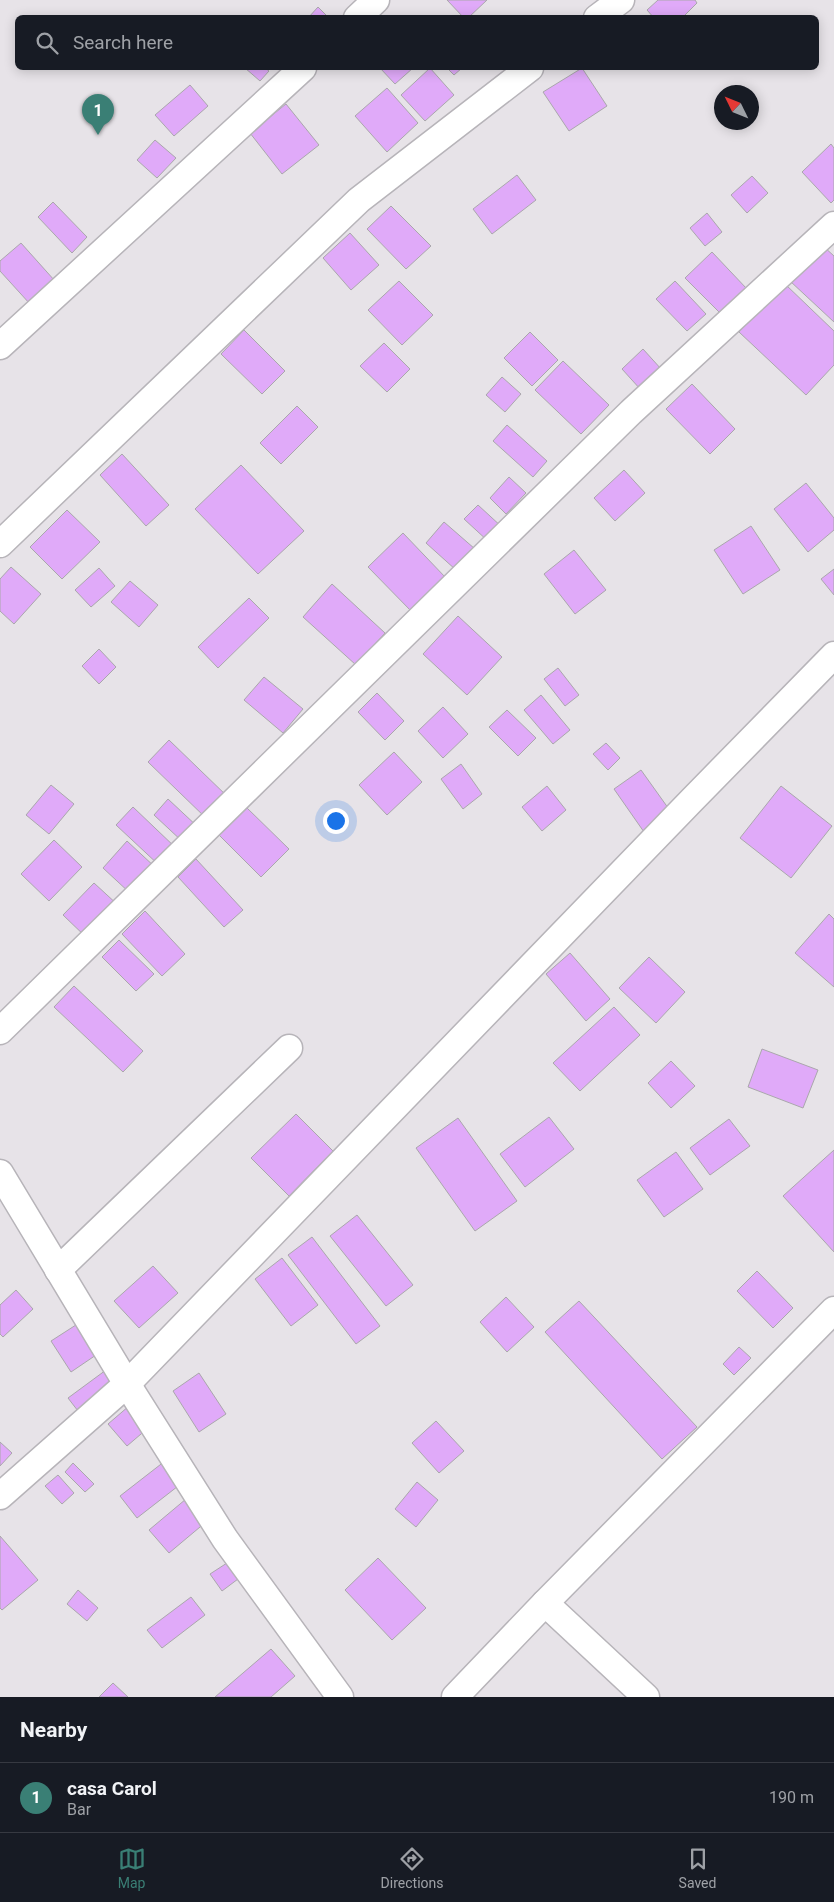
<!DOCTYPE html>
<style>
:root{--surface:#171b24;--page:#20242c;--text:#f1f3f6;--muted:#9ea1a6;--line:#363941;--accent:#3a7f75}
body{margin:0;font-family:Roboto,sans-serif;background:var(--page);color:var(--text)}
.compass{position:absolute;left:714px;top:85px;width:45px;height:45px;border-radius:50%;background:var(--surface);box-shadow:0 2px 12px #0003;rotate:313deg}
.you{position:absolute;left:335px;top:820px;width:18px;height:18px;margin:-12px;border:4px solid #fff;border-radius:50%;background:#1a73e8;box-shadow:0 0 0 8px #1a73e833}
.badge{display:grid;place-items:center;width:32px;height:32px;border-radius:50%;background:var(--accent);color:#fff;font-size:16px;font-weight:700}
.pin{position:absolute;translate:-50% -41px;filter:drop-shadow(0 1px 2px #0008)}
.pin::after{content:'';position:absolute;top:26px;width:18px;height:15px;background:inherit;clip-path:polygon(0 0,100% 0,50% 100%)}
.list{margin:0;padding:0;list-style:none}
h2{display:flex;justify-content:space-between;align-items:center;height:65px;margin:0;padding:0 20px;font-size:21px}
h2 small{font-size:16px;font-weight:400;color:var(--muted)}
.list li{display:grid;grid-template-columns:32px 1fr auto;gap:15px;align-items:center;box-sizing:border-box;height:70px;padding:0 20px;border-top:1px solid var(--line)}
.list b{display:block;font-size:19px;white-space:nowrap}
.list p{margin:0;font-size:16px;white-space:nowrap;color:var(--muted)}
.list em{font-size:16px;font-style:normal;color:var(--muted)}
.icon{flex:none;width:28px;height:28px;fill:none;stroke:currentColor;stroke-width:2;stroke-linecap:round;stroke-linejoin:round}
.map{position:relative;flex:none;width:834px;height:1697px;overflow:hidden}
.search{position:absolute;background:var(--surface);box-shadow:0 2px 12px #0003;left:15px;right:15px;top:15px;height:55px;display:flex;align-items:center;gap:12px;box-sizing:border-box;padding:0 18px;border-radius:8px;color:var(--muted);font-size:19px}
.sheet{height:135px;background:var(--surface)}
nav{display:flex;justify-content:space-around;align-items:center;box-sizing:border-box;height:70px;border-top:1px solid var(--line);background:var(--surface);font-size:14px;color:var(--muted)}
nav a{display:grid;justify-items:center;gap:2px}
nav .on{color:var(--accent)}
.map>svg:first-child{display:block}
.building{fill:#e0aaf9;stroke:#aaa7ac}
.lines{fill:none;stroke-linecap:round;stroke-linejoin:round}
.minor-casing{stroke:#b7b4b9;stroke-width:29}
.minor{stroke:#fff;stroke-width:26}
</style>
<div class="map">
<svg width="834" height="1697" viewBox="0 0 834 1697">
<rect width="100%" height="100%" fill="#e7e3e8"/>
<!-- building -->
<g class="building">
<path d="M447,0h40l-19,18h-4z"/>
<path d="M658,0h37l2,3 -15,15h-28l-7,-8z"/>
<path d="M318,7l11,11h-21z"/>
<path d="M245,68h20l4,3 -9,10z"/>
<path d="M380,68h33l-18,16z"/>
<path d="M430,68l24,27 -29,26 -24,-26z"/>
<path d="M447,68h15l-8,7z"/>
<path d="M582,68l25,38 -38,25 -26,-39z"/>
<path d="M190,85l18,21 -34,30 -19,-21z"/>
<path d="M387,88l31,35 -31,29 -32,-36z"/>
<path d="M286,104l33,41 -37,29 -32,-41z"/>
<path d="M155,140l21,18 -19,20 -20,-18z"/>
<path d="M831,144l3,4v52l-3,3 -29,-31z"/>
<path d="M517,175l19,25 -44,34 -19,-25z"/>
<path d="M752,176l16,17 -21,20 -16,-18z"/>
<path d="M53,202l34,35 -15,16 -34,-36z"/>
<path d="M391,206l40,40 -25,23 -39,-40z"/>
<path d="M707,213l15,19 -17,14 -15,-18z"/>
<path d="M350,233l29,32 -28,25 -28,-32z"/>
<path d="M21,243l34,38 -25,23 -30,-33v-10z"/>
<path d="M823,246l11,10v66l-44,-41z"/>
<path d="M712,252l35,37 -26,25 -36,-36z"/>
<path d="M399,281l34,34 -31,30 -34,-35z"/>
<path d="M675,281l31,33 -19,17 -31,-32z"/>
<path d="M785,284l49,47v34l-28,30 -67,-63z"/>
<path d="M244,330l41,41 -23,23 -41,-40z"/>
<path d="M530,332l28,28 -26,26 -28,-28z"/>
<path d="M384,343l26,26 -23,23 -27,-26z"/>
<path d="M643,349l19,21 -21,20 -19,-21z"/>
<path d="M563,361l46,44 -28,29 -46,-44z"/>
<path d="M502,377l19,17 -16,18 -19,-17z"/>
<path d="M692,384l43,45 -25,25 -44,-45z"/>
<path d="M297,406l21,21 -37,37 -21,-21z"/>
<path d="M507,425l40,36 -14,16 -40,-36z"/>
<path d="M122,454l47,51 -23,21 -46,-51z"/>
<path d="M241,465l63,66 -46,43 -63,-65z"/>
<path d="M624,470l21,23 -30,28 -21,-23z"/>
<path d="M509,477l17,16 -20,21 -16,-16z"/>
<path d="M806,483l28,35v12l-26,22 -34,-43z"/>
<path d="M478,505l25,23 -14,14 -25,-23z"/>
<path d="M67,510l33,32 -38,37 -32,-32z"/>
<path d="M444,522l31,27 -19,21 -30,-27z"/>
<path d="M751,526l29,44 -37,24 -29,-44z"/>
<path d="M403,533l43,45 -34,34 -44,-45z"/>
<path d="M574,550l32,40 -31,24 -31,-40z"/>
<path d="M11,567l30,27 -27,30 -14,-13v-32z"/>
<path d="M99,568l16,18 -24,21 -16,-17z"/>
<path d="M834,569v26l-13,-16z"/>
<path d="M130,581l28,24 -19,22 -28,-25z"/>
<path d="M332,584l53,49 -29,32 -53,-48z"/>
<path d="M249,598l20,20 -51,50 -20,-21z"/>
<path d="M458,616l44,41 -35,38 -44,-41z"/>
<path d="M99,649l17,18 -17,17 -17,-18z"/>
<path d="M558,668l21,27 -14,11 -21,-27z"/>
<path d="M264,677l39,32 -20,24 -39,-33z"/>
<path d="M377,693l27,28 -19,19 -27,-28z"/>
<path d="M541,695l29,35 -17,14 -29,-34z"/>
<path d="M443,707l25,27 -25,24 -25,-27z"/>
<path d="M507,710l29,28 -18,18 -29,-29z"/>
<path d="M169,740l60,58 -21,22 -60,-58z"/>
<path d="M606,743l14,15 -12,12 -15,-16z"/>
<path d="M394,752l28,30 -35,33 -28,-30z"/>
<path d="M461,764l21,30 -19,15 -22,-30z"/>
<path d="M641,770l30,42 -27,20 -30,-43z"/>
<path d="M51,785l23,19 -25,30 -23,-19z"/>
<path d="M547,786l19,24 -24,21 -20,-24z"/>
<path d="M781,786l51,40 -41,52 -51,-40z"/>
<path d="M168,799l31,29 -15,15 -30,-28z"/>
<path d="M133,807l44,42 -16,18 -45,-42z"/>
<path d="M246,807l43,42 -28,28 -42,-42z"/>
<path d="M54,840l28,27 -33,34 -28,-27z"/>
<path d="M127,841l29,27 -25,26 -28,-26z"/>
<path d="M196,859l47,51 -19,17 -46,-50z"/>
<path d="M94,883l25,23 -31,33 -25,-24z"/>
<path d="M145,911l40,43 -23,22 -40,-42z"/>
<path d="M829,914l5,5v68l-39,-34z"/>
<path d="M119,940l35,34 -18,17 -34,-34z"/>
<path d="M570,953l40,46 -24,22 -40,-47z"/>
<path d="M649,957l36,35 -29,31 -37,-35z"/>
<path d="M74,986l69,65 -20,21 -69,-65z"/>
<path d="M614,1007l26,28 -60,56 -27,-28z"/>
<path d="M762,1049l56,21 -15,38 -55,-21z"/>
<path d="M671,1061l24,25 -24,22 -23,-25z"/>
<path d="M296,1114l37,37 -44,45 -38,-38z"/>
<path d="M549,1117l25,32 -49,38 -25,-33z"/>
<path d="M458,1118l59,83 -42,30 -59,-83z"/>
<path d="M729,1119l21,27 -40,29 -20,-27z"/>
<path d="M834,1150v102l-51,-56z"/>
<path d="M676,1152l27,37 -39,28 -27,-37z"/>
<path d="M357,1215l56,70 -27,21 -56,-70z"/>
<path d="M312,1237l68,89 -24,18 -68,-89z"/>
<path d="M282,1258l36,47 -27,21 -36,-47z"/>
<path d="M153,1266l25,27 -39,35 -25,-27z"/>
<path d="M757,1271l36,37 -20,20 -36,-37z"/>
<path d="M16,1290l17,19 -30,28 -3,-3v-29z"/>
<path d="M506,1297l28,30 -27,25 -27,-30z"/>
<path d="M579,1301l118,126 -35,32 -117,-127z"/>
<path d="M79,1323l20,30 -28,19 -20,-31z"/>
<path d="M739,1347l12,11 -17,17 -11,-11z"/>
<path d="M106,1370l10,13 -38,28 -10,-13z"/>
<path d="M199,1373l27,41 -27,18 -26,-41z"/>
<path d="M129,1406l19,22 -21,18 -19,-22z"/>
<path d="M436,1421l28,30 -25,22 -27,-30z"/>
<path d="M0,1442l12,11 -12,13z"/>
<path d="M165,1461l17,22 -45,35 -17,-22z"/>
<path d="M73,1463l21,21 -9,8 -20,-20z"/>
<path d="M58,1475l16,18 -12,11 -17,-18z"/>
<path d="M417,1482l21,18 -22,27 -21,-18z"/>
<path d="M186,1499l20,23 -37,31 -20,-23z"/>
<path d="M0,1536l38,44 -36,30 -2,-2z"/>
<path d="M378,1558l48,50 -34,32 -47,-50z"/>
<path d="M227,1563l11,16 -16,12 -12,-17z"/>
<path d="M78,1590l20,18 -11,13 -20,-17z"/>
<path d="M191,1597l14,18 -43,33 -15,-18z"/>
<path d="M271,1649l24,27 -24,21h-56z"/>
<path d="M113,1683l15,14h-29z"/>
</g>
<g class="lines">
<!-- minor casing -->
<g class="minor-casing">
<g id="minor">
<path d="M357,18l19,-18"/>
<path d="M597,18l24,-18"/>
<path d="M0,346l303,-278"/>
<path d="M0,544l359,-344 171,-132"/>
<path d="M0,1031l631,-619 203,-187"/>
<path d="M0,1173l127,211 98,155 115,158"/>
<path d="M58,1270l231,-222"/>
<path d="M0,1496l127,-112 564,-583 143,-146"/>
<path d="M545,1603l101,94"/>
<path d="M455,1697l90,-94 289,-293"/>
</g>
</g>
<!-- minor -->
<use href="#minor" class="minor"/>
</g>
</svg>
<svg class="compass" viewBox="-18 -18 36 36"><path d="M0-13l5 13h-10z" fill="#e53935"/><path d="M0 13l5-13h-10z" fill="#9ea1a6"/></svg>
<div class="you"></div>
<div class="pin badge" style="left:98px;top:135px">1</div>
<div class="search"><svg class="icon" aria-label="search" viewBox="0 0 24 24"><circle cx="10" cy="10" r="6"/><path d="M15 15l6 6"/></svg>Search here</div>
</div>
<section class="sheet">
<h2>Nearby<small></small></h2>
<ul class="list">
<li><span class="badge">1</span><div><b>casa Carol</b><p>Bar</p></div><em>190 m</em></li>
</ul>
</section>
<nav>
<a class="on"><svg class="icon" aria-label="map" viewBox="0 0 24 24"><path d="M3 6l6-2 6 2 6-2v14l-6 2-6-2-6 2zM9 4v14M15 6v14"/></svg>Map</a>
<a><svg class="icon" aria-label="directions" viewBox="0 0 24 24"><path d="M12 3l9 9-9 9-9-9zM9 14v-3h6M13 9l2 2-2 2"/></svg>Directions</a>
<a><svg class="icon" aria-label="saved" viewBox="0 0 24 24"><path d="M7 4h10v16l-5-4-5 4z"/></svg>Saved</a>
</nav>
